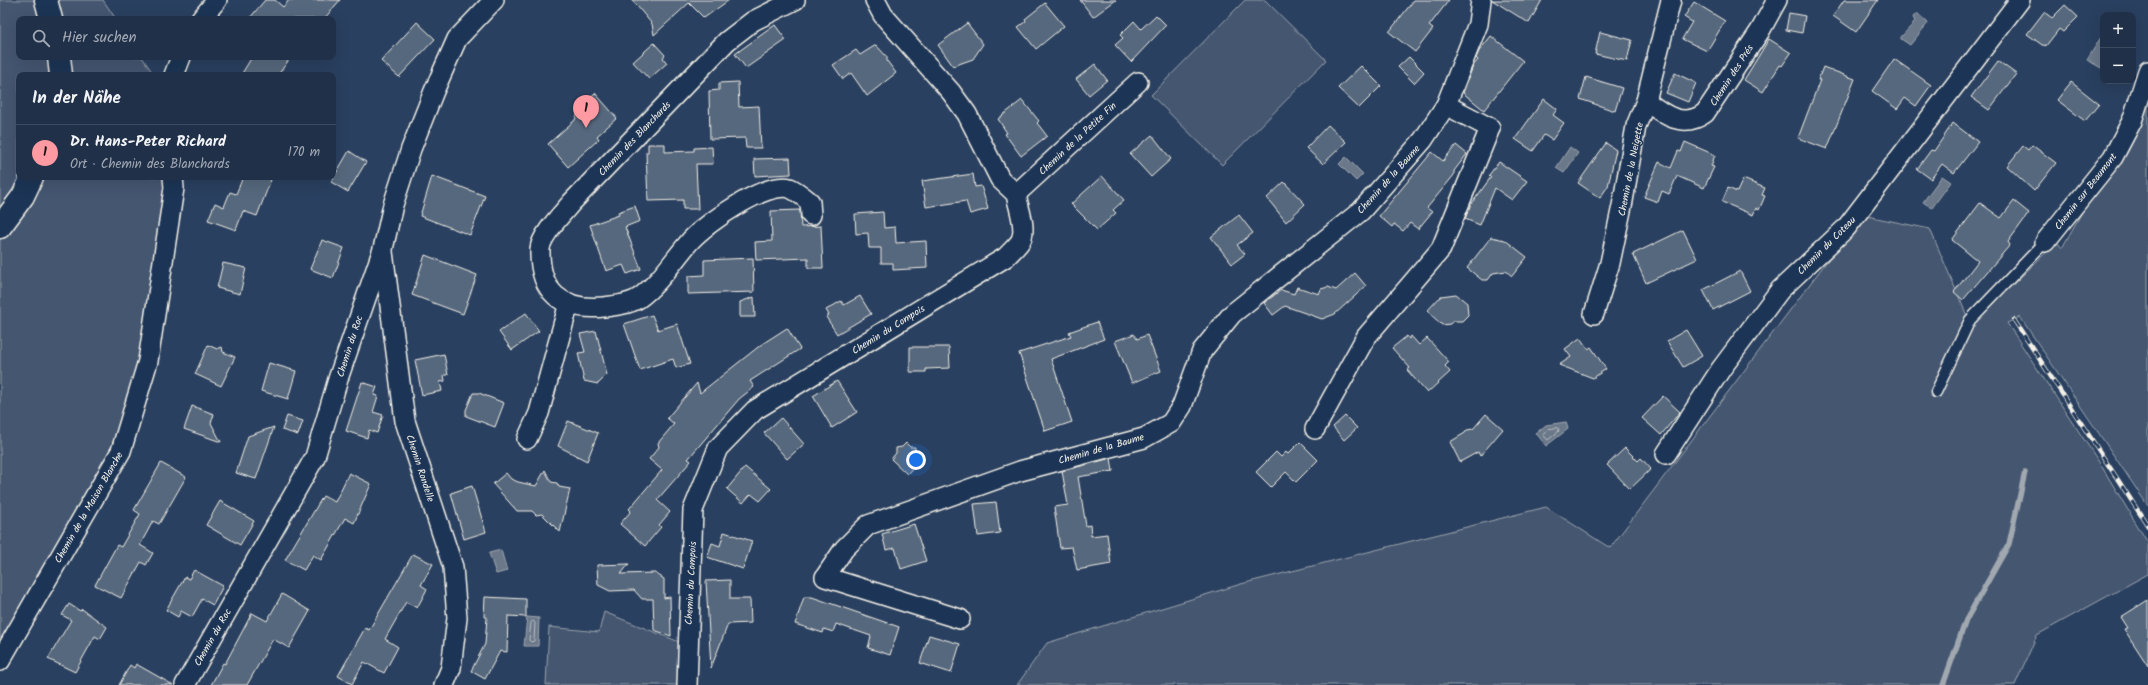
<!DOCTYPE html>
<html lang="de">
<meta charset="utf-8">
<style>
:root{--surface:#203048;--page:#28384f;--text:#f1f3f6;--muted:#a2a9b4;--line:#3d4b60;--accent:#ff9aa2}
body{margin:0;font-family:Kalam,sans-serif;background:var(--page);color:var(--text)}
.controls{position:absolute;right:12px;top:12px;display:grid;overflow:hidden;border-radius:8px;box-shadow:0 4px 16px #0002}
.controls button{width:36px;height:36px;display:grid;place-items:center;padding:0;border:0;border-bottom:1px solid var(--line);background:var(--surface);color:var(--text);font:20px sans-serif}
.you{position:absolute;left:916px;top:460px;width:14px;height:14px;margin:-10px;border:3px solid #fff;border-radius:50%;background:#1a73e8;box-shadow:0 0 0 6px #1a73e833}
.badge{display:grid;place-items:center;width:26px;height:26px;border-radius:50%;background:var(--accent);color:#111;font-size:13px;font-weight:700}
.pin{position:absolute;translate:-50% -33px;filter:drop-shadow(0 1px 2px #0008)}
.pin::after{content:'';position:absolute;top:21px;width:14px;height:12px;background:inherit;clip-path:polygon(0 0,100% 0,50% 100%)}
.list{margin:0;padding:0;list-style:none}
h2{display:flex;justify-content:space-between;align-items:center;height:52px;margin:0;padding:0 16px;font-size:17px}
h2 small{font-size:13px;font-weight:400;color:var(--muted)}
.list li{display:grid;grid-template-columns:26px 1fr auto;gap:12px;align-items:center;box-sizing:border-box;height:56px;padding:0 16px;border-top:1px solid var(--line)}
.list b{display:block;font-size:15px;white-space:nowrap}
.list p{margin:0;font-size:13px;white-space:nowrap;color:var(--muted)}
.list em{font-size:13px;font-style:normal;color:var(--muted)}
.icon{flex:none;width:22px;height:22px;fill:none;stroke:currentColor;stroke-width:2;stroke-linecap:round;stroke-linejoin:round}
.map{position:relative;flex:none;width:2148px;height:685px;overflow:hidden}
.search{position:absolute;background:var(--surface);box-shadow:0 4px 16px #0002;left:16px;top:16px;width:320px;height:44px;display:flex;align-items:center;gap:10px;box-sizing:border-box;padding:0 14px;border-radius:8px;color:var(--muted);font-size:15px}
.panel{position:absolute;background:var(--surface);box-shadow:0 4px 16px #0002;left:16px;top:72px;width:320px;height:108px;border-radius:8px}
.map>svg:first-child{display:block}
.green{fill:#445771;stroke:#9ca4ac}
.water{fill:#6a788a;stroke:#a1a8b0}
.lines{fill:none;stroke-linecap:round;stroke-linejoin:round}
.shore{stroke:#bdc1c2;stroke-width:1}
.stream{stroke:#a1a8b0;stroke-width:5.5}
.building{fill:#56677d;stroke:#f4f1e8}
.service-casing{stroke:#f4f1e8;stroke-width:13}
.minor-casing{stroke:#f4f1e8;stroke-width:22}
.tertiary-casing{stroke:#f4f1e8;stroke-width:25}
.service{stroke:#1d3557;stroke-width:10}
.minor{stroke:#1d3557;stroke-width:19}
.tertiary{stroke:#1d3557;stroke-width:22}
.rail-casing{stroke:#f4f1e8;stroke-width:4.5}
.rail{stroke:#1d3557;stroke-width:3;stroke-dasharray:9;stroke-linecap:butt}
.labels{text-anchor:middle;stroke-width:3;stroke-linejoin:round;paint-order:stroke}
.street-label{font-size:10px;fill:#f4f1e8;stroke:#1d3557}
</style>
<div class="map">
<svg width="2148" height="685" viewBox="0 0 2148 685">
<rect width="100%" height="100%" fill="#2a4060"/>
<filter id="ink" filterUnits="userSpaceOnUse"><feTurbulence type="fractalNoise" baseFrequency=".025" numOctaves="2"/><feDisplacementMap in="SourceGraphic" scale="8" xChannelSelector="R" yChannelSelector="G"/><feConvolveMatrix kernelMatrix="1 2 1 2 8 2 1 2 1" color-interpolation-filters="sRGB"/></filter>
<g filter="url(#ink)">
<!-- green -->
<g class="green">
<path d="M0,0h103l13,19h-97v38h123l12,18h-135v102h154l-52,274 -121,210z"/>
<path d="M1245,0h20l61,60 -104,105 -71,-70z"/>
<path d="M2148,94v412l-128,-189 -13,6 92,139 49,81v31l-111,61 -22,50h-998l30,-42 194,-59 305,-77 64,41 252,-333 68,14 37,87 5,8 85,-82 5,6z"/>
<path d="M604,612l83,33v40h-141l3,-58 50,5z"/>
</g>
<!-- water -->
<g class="water">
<path d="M1917,13l11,10 -18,22 -9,-6v-2l14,-15 -2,-5z"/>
<path d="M2103,34v35l-16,-9z"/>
<path d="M1570,147l8,6 -14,20 -8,-5z"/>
<path d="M1346,157l17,17 -7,7 -17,-17z"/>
<path d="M1942,176l9,6 -19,26 -9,-6z"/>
<path d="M1566,422l2,7 -22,17 -10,-13 10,-8z"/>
<path d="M501,550l6,21 -11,3 -7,-21z"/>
<path d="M527,617l12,1 -1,28h-14z"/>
</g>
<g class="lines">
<!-- shore -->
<g class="shore">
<path d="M1558,428l1,3 -11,9 -5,-5 5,-6z"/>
<path d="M533,621l2,2 -1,18 -3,1 -2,-2 2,-17z"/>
</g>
<!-- stream -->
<path class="stream" d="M1943,685l23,-65 43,-76 16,-72"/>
</g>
<!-- building -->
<g class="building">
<path d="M265,0h10l8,7 6,-7h51l-16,19h-75z"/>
<path d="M632,0h97l-25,18 -15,-15 -35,32 -2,-11z"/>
<path d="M1080,0h36l-23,17z"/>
<path d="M1414,0h35l-20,26 4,3 -18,23 -26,-20z"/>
<path d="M1492,0h50l-13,23z"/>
<path d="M1844,0h34l-22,32 -23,-16z"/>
<path d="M1694,2l31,19 -18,30 -25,-12 10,-17 -8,-5z"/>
<path d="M1045,3l19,23 -28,23 -18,-22 8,-6 -1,-2z"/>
<path d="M2065,5l13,12 -15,15 -4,-3 -14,18 -18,-13 17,-22 8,6z"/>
<path d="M1789,13l16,3 -3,17 -16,-3z"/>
<path d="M1156,15l10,10 -35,37 -16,-17 8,-7 -3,-3 14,-14 7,8z"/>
<path d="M417,22l18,17 -36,38 -18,-16z"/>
<path d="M967,23l16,21 -10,15 -20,7 -15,-21z"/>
<path d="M775,25l11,15 -40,28 -11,-14z"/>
<path d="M1600,32l32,8 -5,21 -32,-7z"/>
<path d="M1491,36l32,25 -39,49 -21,-17 10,-27 5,-6 -2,-2 3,-7z"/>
<path d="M1769,39l22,14 -9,13 -2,-1 -17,27 -19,-12z"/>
<path d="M654,43l11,12 -2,3 4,5 -18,16 -16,-17z"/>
<path d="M876,45l11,12v4l9,12 -29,23 -16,-23 -8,6 -10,-14 23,-15 4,5z"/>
<path d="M252,57h39l-13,18h-37z"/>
<path d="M1409,57l15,15 -10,11 -16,-16z"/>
<path d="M1894,59l37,26 -15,21 -11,-8 -8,11 -25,-18z"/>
<path d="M1998,61l18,13 -27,36 -18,-13z"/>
<path d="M1095,64l12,16 -18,15 -13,-16z"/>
<path d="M1361,66l20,20 -22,22 -21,-20z"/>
<path d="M1823,67l32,12 -28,70 -29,-11 22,-58h-2z"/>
<path d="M1675,73l21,10 -8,19 -22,-9z"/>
<path d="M1586,77l36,11 -7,23 -35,-12z"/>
<path d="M738,82l1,25 20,-1 2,42h-15l-1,-10 -35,1 -1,-48 10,-1v-7z"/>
<path d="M2071,82l28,22 -14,17 -28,-21z"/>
<path d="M595,93l22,25 -20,18 2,3 -31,28 -20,-23 27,-24 5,-14z"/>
<path d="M1544,99l13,10 -4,6 11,8 -12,17 -8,-5 -11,16 -18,-12z"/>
<path d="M1022,100l17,21 -2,2 10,13 -26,20 -16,-22 2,-1 -9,-14z"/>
<path d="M1953,123l25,19 -24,31 -12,-9 -11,15 -14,-10 14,-19 3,1z"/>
<path d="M1328,125l18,17 -23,22 -17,-16z"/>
<path d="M1152,135l19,24 -20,18 -21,-23z"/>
<path d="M1685,142l30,13 -4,11 3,1 -10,21 -27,-12 -8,18 -7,-3 -4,11 -14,-5 15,-35 12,6 7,-17 3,1z"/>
<path d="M1606,143l10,7 -8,36 -8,12 -22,-15z"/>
<path d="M648,144h17v8l29,-1v-3l18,-1 1,17h-17l2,45h-15v-9l-35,1 -2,-49h2z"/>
<path d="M1456,145l11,9 -13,17v4l-27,33 5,4 -14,17 -8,-6 -7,8 -9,-7 -2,3 -13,-11 53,-64 11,9z"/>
<path d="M2032,145l24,18 -22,28 -27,-25 16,-20 5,4z"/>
<path d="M349,151l17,11 -18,30 -17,-10z"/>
<path d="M790,158l1,16 -36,2 -1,-17z"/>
<path d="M1499,162l28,19 -15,19 -17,-12 -15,37 -15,-6 5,-13 21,-29 -2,-2z"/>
<path d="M973,174l2,13 6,-1 7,23 -18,5 -4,-13 -40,6 -4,-26z"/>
<path d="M432,176l53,20 -15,39 -50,-19z"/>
<path d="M1102,176l22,24 -11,10 3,3 -19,17 -26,-26z"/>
<path d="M243,177h29l-15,39 -14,-5 -7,19 -28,-10 7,-17 9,4 6,-15 6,2z"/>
<path d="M1743,179l22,9 -3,7 3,1 -6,14 -3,-2 -3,7 -31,-13 6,-14 9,4z"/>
<path d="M1284,182l21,22 -19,18 -19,-24z"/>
<path d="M2014,201l15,12 -21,29 2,3 -47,55 -9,-8 24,-31 -26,-21 28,-37 21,15z"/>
<path d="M635,206l5,15 -15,6 16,42 -14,5 -4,-9 -17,6 -16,-46 29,-10 -1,-3z"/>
<path d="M800,210l1,17 20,-1 2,42h-15v-10l-52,2 -1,-18 17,-1 -1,-30z"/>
<path d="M883,212l1,16 11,-1 1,16 30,-2 1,27 -34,2v-7h-12v-15h-12l-1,-15 -12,1 -1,-20z"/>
<path d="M1239,215l14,18 -16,12 8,9 -13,10 -21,-27z"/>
<path d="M1683,230l14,29 -51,24 -13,-29z"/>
<path d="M1491,237l14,3 22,17 -15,19 -6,-5 -13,2 -5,7h-6l-15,-12z"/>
<path d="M322,240l22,8 -11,30 -23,-9z"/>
<path d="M425,255l52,20 -14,39 -51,-19z"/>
<path d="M753,258l1,34 -66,2v-18l16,-1v-15z"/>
<path d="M223,263l23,5 -6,26 -23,-6z"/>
<path d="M1740,271l10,20 -37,19 -10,-20z"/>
<path d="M1355,273l11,13 -31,28 -13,5 -37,-13 -12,9 -9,-12 17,-13 13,4 3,-7 22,7 2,-5 7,-2 8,3z"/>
<path d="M1456,294l11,9 1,12 -6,6h-9l-3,3 -8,1 -15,-14 14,-15z"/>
<path d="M860,296l11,18 -34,20 -11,-17 3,-2 -3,-5 15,-9 3,4z"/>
<path d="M754,297l1,20h-15v-15z"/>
<path d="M526,313l13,18 -27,19 -13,-18z"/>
<path d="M652,315l6,15 19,-6 13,40 -14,4 -3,-9 -33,11 -16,-46z"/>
<path d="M1097,322l7,17 -53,20 21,63 -27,9 -26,-78 52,-17 -2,-4z"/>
<path d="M787,328l13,21 -50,32 4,6 -15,12 -51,60 3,2 -34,39 13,12 -11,13 2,2 -16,19 -25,-22 11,-13 -2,-2 33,-39 -13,-11 10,-12 -1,-4 16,-19 -7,-6 30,-35 3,10 62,-49z"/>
<path d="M1686,330l16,26 -19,11 -16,-26z"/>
<path d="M596,331l11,44 -9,9 -14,-3 -6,-28 7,-1 -5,-18z"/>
<path d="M1134,334l3,5 10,-4 14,36 -29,12 -17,-42z"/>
<path d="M1407,336l2,3 2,-3 8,9 8,-7 22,24 -4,4 5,6 -23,21 -20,-23 3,-2 -18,-20z"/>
<path d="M1580,338l8,11 3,-2 15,22 -13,9 -34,-13 12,-8 -6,-8z"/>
<path d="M208,345l9,4 5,-2 1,5 12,5 -14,29 -26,-12z"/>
<path d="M910,347h39l1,21 -24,1v3h-16z"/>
<path d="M444,354l4,21h-4l1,6 -5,1 2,9 -20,4 -7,-35z"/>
<path d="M269,363l27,8 -8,28 -27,-8z"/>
<path d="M837,381l20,31 -25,16 -19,-32z"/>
<path d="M362,382l15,5 -3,8 4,1 -5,16 10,3 -6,18 -8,-3 -2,8 -21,-7z"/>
<path d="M473,393h6l25,10 -9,24 -29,-11v-6z"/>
<path d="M1663,396l17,16 -19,23 -19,-17z"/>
<path d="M192,406l22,8 -3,9 10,19 -37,-13z"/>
<path d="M1486,414l17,15 -23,27 -2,-4 -18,10 -10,-20 15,-9 2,-3 6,-1z"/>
<path d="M287,416l16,5 -5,14 -16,-5z"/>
<path d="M1345,416l12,12 -13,12 -11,-13z"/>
<path d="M781,418l23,26 -17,15 -23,-26z"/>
<path d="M568,421l30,12 -11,28 -29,-15z"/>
<path d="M274,427l-18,52 -20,-6 12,-37z"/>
<path d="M1300,442l18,18 -22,22 -10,-10 -15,15 -15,-15 20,-20 5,5 5,-5 2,2z"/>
<path d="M906,443l4,4h5v5l7,6 -15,16 -16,-15 5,-6v-5l6,-1z"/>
<path d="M1625,448l13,13 3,-3 10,11 -21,20 -23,-24z"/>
<path d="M1111,458l2,13 -35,6 8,49 4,-1 1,11 16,-2 4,30 -34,6 -5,-23 -12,1 -6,-41 14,-2 -6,-34z"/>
<path d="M161,463l25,14 -27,47 -6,-3 -13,24 13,8 -7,12 -5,-3 -20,36 -26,-13 22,-40 4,2 19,-33 -6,-4z"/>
<path d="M745,467l26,22 -11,12 -9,-7 -8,9 -16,-14z"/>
<path d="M545,470l6,12 6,1 2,4 11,2 -10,43 -18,-18 -6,1 -4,-4h-15l-24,-27 13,-11 5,6 7,3 18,4z"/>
<path d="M349,473l22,11 -17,39 -9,-5 -24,42 -8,-5 -9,15 -19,-10 38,-64 12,6z"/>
<path d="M472,486l14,46 -22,7 -13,-46z"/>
<path d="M220,501l34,20 -14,24 -34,-20z"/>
<path d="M996,502l4,31 -22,3 -4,-32z"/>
<path d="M914,524l12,37 -25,8 -6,-21 -9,2 -4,-16z"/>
<path d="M724,532l28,9 -9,28 -36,-12 5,-14 8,3z"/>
<path d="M413,554l20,10 -12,21 6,4 -10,19 -11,-6 -21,37 13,8 -14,26 -20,-11 -12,22 -14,-8 27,-48 4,2z"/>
<path d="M629,564l-8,10 34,-1 9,6v19l6,-1 1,39 -17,-6 -1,-31h-11l-8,-9 -24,1 -12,-6 -1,-20z"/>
<path d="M194,570l29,16 -10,19 -11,-6 -10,18 -11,-6 -3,6 -12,-7 19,-33 4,2z"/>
<path d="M730,580v19h20l1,24 -23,1 -17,44 -5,-87z"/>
<path d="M282,594l28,17 -21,37 -16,-9 -26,46h-36l12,-22 2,1 27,-51 15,8z"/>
<path d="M485,597l41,2v18l-18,-1 -1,36 -7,-1 -15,28 -14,-8 14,-27 2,-27h-3z"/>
<path d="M804,597h8l87,30 -9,28 -22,-7 3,-12 -35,-12 -3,8 -9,-3 -1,4 -28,-9z"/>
<path d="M2148,600v66l-24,-37 4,-1 -7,-11z"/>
<path d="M69,604l11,7 2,-2 25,18 -7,12 -5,-3 -20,36 -27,-13 23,-39 -9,-5z"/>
<path d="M929,635l31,9 -9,29 -31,-10z"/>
<path d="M136,664l37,21h-54l11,-20 4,3z"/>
</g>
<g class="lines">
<!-- service casing -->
<g class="service-casing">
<path id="service" d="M1936,392l34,-72 75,-78"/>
</g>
<!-- minor casing -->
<g class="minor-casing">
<g id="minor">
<path d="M795,0l-42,21 -26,20 -155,161c-9,11 -31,33 -32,47 -1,43 21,62 64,58 10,-1 26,-3 35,-9 21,-15 35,-39 52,-58 17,-18 75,-59 99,-52 7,3 15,10 20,14l1,13"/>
<path d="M201,19l16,-19"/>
<path d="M174,75l7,-18"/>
<path d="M1646,101c18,14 37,28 59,12l55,-82 17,-31"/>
<path d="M1016,194l122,-112"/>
<path d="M2045,242l68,-85 19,-36 16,-50"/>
<path d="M383,252l22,169 48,146 4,51 -6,50 -7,17"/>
<path d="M1594,314l16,-51 13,-62 13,-75 10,-25 25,-101"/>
<path d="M1315,429l51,-92 75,-88 49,-121 -44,-23"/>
<path d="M527,439l12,-26 30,-110"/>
<path d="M1666,454l55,-85 59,-79 66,-62 174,-228"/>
<path d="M960,619l-135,-42 19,-28 24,-24 152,-54 124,-33 27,-15 11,-17 20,-55 30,-37 129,-103 62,-71 23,-35 32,-81 3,-24"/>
<path d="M0,661l121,-210 27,-90 26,-173 -1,-11"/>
<path d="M185,685l130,-228 24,-81 44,-127 10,-44 18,-56 23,-58 23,-52 37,-39"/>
<path d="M687,685l6,-175 25,-62 37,-38 251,-153c4,-5 12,-11 15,-17 6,-13 -3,-33 -5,-46l-16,-15 -33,-65 -16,-22 -68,-77 -8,-15"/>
</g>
</g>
<!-- tertiary casing -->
<g class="tertiary-casing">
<g id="tertiary">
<path d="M46,0l5,19"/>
<path d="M59,57l2,18"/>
<path d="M0,227l23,-31 9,-19"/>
</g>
</g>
<!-- service -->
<use href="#service" class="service"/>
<!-- minor -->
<use href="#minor" class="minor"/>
<!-- tertiary -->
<use href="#tertiary" class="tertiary"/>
<!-- rail casing -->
<g class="rail-casing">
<path id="rail" d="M2014,320l134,206"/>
</g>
<!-- rail -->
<use href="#rail" class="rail"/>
</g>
</g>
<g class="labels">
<!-- street labels -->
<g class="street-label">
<text transform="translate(1731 75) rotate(-57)" y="4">Chemin des Prés</text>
<text transform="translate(634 138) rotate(-46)" y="4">Chemin des Blanchards</text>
<text transform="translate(1077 138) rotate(-43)" y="4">Chemin de la Petite Fin</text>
<text transform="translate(1630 169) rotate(-79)" y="4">Chemin de la Neigette</text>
<text transform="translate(1388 179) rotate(-48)" y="4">Chemin de la Baume</text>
<text transform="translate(2085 191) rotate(-52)" y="4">Chemin sur Beaumont</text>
<text transform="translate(1826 245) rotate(-45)" y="4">Chemin du Coteau</text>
<text transform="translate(888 329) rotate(-32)" y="4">Chemin du Compois</text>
<text transform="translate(349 346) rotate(-72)" y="4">Chemin du Roc</text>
<text transform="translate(1101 448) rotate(-16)" y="4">Chemin de la Baume</text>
<text transform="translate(421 468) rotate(72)" y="4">Chemin Rondelle</text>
<text transform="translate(88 507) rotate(-60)" y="4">Chemin de la Maison Blanche</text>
<text transform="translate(690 583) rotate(-87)" y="4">Chemin du Compois</text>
<text transform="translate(212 637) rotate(-60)" y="4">Chemin du Roc</text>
</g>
</g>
</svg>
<div class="controls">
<button>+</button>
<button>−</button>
</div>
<div class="you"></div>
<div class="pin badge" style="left:586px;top:128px">1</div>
<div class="search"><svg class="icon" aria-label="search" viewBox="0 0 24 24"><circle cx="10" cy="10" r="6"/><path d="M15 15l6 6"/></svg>Hier suchen</div>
<section class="panel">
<h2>In der Nähe<small></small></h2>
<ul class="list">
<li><span class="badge">1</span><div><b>Dr. Hans-Peter Richard</b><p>Ort · Chemin des Blanchards</p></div><em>170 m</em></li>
</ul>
</section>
</div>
